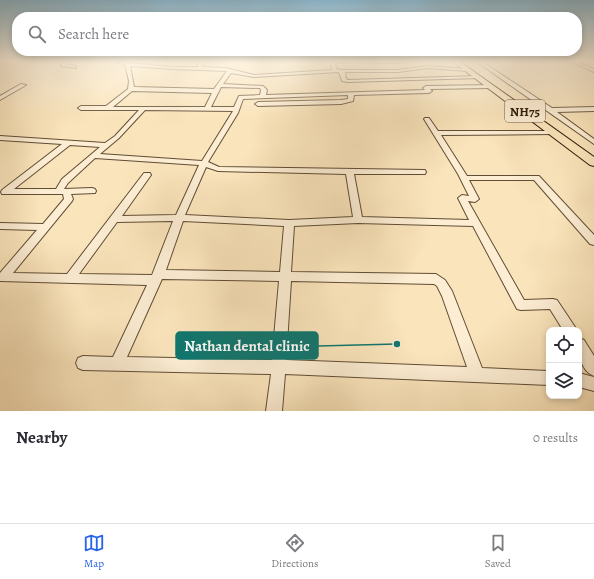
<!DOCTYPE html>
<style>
:root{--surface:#fff;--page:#f7f7f7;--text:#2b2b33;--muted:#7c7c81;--line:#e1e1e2;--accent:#2563eb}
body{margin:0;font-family:Alegreya,serif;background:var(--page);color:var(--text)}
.controls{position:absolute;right:12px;bottom:12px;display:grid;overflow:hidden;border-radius:8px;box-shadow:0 2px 6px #0003}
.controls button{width:36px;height:36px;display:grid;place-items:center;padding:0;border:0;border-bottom:1px solid var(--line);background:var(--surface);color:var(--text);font:20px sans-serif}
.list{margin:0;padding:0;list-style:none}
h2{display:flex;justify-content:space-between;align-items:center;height:52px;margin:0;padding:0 16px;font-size:17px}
h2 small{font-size:13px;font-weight:400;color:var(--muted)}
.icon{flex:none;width:22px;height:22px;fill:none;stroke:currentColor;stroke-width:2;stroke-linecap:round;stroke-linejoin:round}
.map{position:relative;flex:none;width:594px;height:411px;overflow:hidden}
.search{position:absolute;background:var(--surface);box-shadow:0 2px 6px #0003;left:12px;right:12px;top:12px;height:44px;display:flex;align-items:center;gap:10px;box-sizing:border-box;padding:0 14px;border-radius:16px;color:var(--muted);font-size:15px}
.sheet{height:112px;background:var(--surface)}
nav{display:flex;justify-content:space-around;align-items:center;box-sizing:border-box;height:56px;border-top:1px solid var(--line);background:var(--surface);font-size:11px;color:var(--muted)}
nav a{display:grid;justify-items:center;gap:2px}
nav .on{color:var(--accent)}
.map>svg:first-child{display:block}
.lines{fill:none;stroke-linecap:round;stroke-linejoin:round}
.minor-casing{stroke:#604d35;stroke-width:2}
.highway-casing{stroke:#2c1b08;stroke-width:2}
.minor{fill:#fcedd3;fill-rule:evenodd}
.highway{fill:#fae4bb;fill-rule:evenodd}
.labels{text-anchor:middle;stroke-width:3;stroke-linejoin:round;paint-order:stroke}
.shield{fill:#fcedd3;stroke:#6a5a45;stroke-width:1}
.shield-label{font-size:13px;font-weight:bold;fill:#2c1b08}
.leader{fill:none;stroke:#0f766e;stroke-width:1.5}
.callout-dot{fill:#0f766e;stroke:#fcedd3;stroke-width:1.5}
.callout{fill:#0f766e;stroke:#0f766e;stroke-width:1.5}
.callout-label{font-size:15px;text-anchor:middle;font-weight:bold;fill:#fff}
</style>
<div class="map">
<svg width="594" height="411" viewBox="0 0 594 411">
<rect width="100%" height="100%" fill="#fae4bb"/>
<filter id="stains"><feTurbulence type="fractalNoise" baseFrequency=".005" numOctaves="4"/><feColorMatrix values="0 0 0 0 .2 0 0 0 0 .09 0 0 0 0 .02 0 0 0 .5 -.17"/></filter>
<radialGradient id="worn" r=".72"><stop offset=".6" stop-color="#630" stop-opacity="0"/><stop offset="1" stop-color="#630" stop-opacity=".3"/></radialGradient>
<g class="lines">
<!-- minor casing -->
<g class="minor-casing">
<g id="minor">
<path d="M67,61h5l-5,3 9,2v2l-15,-2v-2z"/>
<path d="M112,61h15l2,2 44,4h25v-3l5,-3h4l-5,4 1,2 23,1 28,7 78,-5 -1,-8h-10l-2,-1h83l1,1 -2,1 -66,-1 1,7 6,1h56l30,-4 39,3 2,1 -2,1 -39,-3 -30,4h-53l1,7 2,1 130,-4 2,1 -2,1 -130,4 -6,-1 -3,-9 -85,5 -23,-4 -8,11 40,2 4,4 -1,5 159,-5 -2,-2 3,-2 66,-1v2l-2,1 -60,1 2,2 -3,2 -75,2 -1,6 -12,3 -83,2 -3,-2 3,-2 83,-2 7,-1v-4l-105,4 -5,14 -30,49 11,5 206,3 1,2 -1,2h-71l8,43 107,3 -11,-22 4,-3 7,1 -11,-22 -34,-55 1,-1h4l9,13h117v2l-2,1 -112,1 26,41h72l55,59v10l-4,-1 -56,-64h-65l10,19 -4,3 -7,-1 56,99 29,-1 4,1 20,30h-14l-13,-21 -29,1 -4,-1 -44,-83 -115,-3 -64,3 -3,46 145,2 9,6 7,11 30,77 67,3v14l-264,-11 -3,37h-16l5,-37 -188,-4 -5,-2 -2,-5 2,-5 5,-2 30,1 34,-72 -147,-4v-8l37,-43 -37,-1v-6l43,1 21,-25 -1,-5h-61l-1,-2 1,-2 60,-46 -62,-4v-4l105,7 10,-7 24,-26h-58l-3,-2 3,-2h25l22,-17 1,-8 -4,-17zM130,66l43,3 54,2 -13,18 -80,-2zM221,87l39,1 1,2 -1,5 -21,1 -5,11h-23zM132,91l80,2 -7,14h-92zM145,110l88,1 -31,50 -102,-7 19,-16zM70,145l30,2 -38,32 -6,10h-42zM95,158l104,7 -23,50 -54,1 29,-41 -1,-2h-6l-77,101 -54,-1 59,-72 1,-2 -2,-5 24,-1 1,-2 -1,-2 -3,-1 -28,1 4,-6zM206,167l12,4 128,3 7,43 -64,3 -104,-5zM173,221l-21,54 -73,-1 38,-52zM183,221l101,5 -4,46 -114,-2zM162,279l117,2 -7,79 -145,-3zM291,281l143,3 3,2 5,10 25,71 -181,-7z"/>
<path d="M476,61h5l71,47 42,-1v4l-37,1 37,27v5z"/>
<path d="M570,61h5l19,8v3z"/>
<path d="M21,84l5,1 -26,15v-4z"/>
<path d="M579,338l5,2 10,16v20c-15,-6 -15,-24 -15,-38z"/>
<path d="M579,373l15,4v14l-15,-4z"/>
</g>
</g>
<!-- highway casing -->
<g class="highway-casing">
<path id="highway" d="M452,61h7l135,96v9l-4,-1z"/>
</g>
<!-- minor -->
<use href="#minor" class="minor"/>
<!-- highway -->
<use href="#highway" class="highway"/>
</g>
<!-- sky -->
<linearGradient id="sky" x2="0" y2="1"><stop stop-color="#8bb8d0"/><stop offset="0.52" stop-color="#fdf3e0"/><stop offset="1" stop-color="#fdf3e0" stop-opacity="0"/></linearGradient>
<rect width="594" height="118" fill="url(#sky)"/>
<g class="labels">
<!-- shield labels -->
<rect class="shield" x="505" y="100" width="40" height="22" rx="3"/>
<g class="shield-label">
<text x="525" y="116">NH75</text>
</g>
</g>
<!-- callouts -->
<path class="leader" d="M397 344L318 346"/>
<circle class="callout-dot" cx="397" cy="344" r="4"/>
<rect class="callout" x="176" y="332" width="142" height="27" rx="4"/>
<g class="callout-label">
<text x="247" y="351">Nathan dental clinic</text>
</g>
<rect width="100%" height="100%" filter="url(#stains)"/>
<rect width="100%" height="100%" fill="url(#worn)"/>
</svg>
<div class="controls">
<button><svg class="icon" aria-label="locate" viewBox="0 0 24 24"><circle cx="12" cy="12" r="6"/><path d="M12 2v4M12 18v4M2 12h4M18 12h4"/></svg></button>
<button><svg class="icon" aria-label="layers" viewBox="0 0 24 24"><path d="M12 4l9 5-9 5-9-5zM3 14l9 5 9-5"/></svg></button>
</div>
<div class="search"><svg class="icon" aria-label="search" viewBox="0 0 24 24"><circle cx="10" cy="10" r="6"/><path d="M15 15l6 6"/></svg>Search here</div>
</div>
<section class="sheet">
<h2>Nearby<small>0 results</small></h2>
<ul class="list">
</ul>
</section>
<nav>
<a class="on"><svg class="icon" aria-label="map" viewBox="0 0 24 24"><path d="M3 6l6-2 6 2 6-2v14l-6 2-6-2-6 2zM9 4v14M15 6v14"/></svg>Map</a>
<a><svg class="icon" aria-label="directions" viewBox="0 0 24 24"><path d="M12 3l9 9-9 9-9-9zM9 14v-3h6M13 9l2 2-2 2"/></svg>Directions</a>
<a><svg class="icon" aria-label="saved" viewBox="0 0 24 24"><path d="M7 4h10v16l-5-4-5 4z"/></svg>Saved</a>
</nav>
